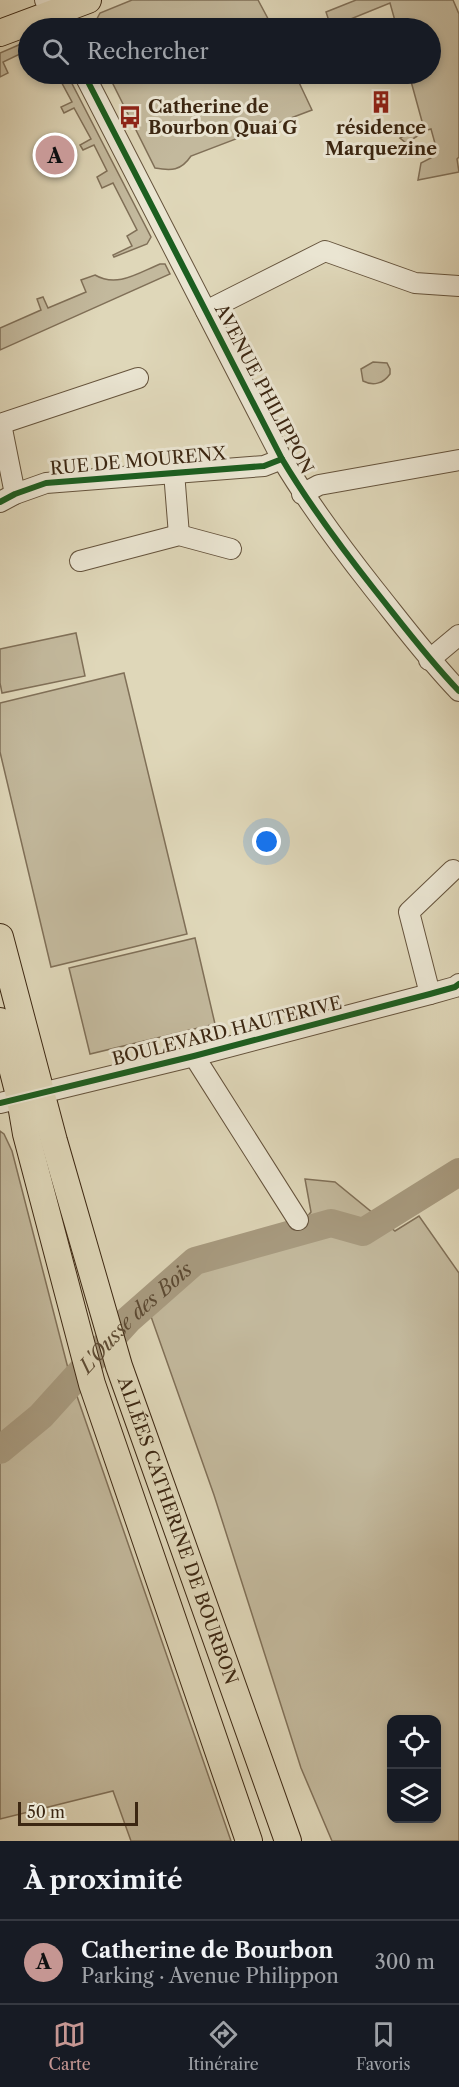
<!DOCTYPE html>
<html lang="fr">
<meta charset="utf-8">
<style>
:root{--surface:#171b24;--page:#20242c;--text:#f1f3f6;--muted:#9ea1a6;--line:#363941;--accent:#c59692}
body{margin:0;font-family:"Libre Caslon Text",serif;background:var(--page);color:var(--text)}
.controls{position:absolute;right:18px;bottom:18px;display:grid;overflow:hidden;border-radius:12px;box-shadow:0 3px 9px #0003}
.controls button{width:54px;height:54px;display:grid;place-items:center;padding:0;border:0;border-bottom:2px solid var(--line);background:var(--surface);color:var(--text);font:30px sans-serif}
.scale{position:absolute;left:18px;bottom:15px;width:120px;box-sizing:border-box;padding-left:6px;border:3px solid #3c2712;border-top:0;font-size:16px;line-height:21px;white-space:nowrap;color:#3c2712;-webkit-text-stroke:4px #eae5d2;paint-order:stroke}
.you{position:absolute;left:267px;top:842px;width:21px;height:21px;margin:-15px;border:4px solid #fff;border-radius:50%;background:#1a73e8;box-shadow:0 0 0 9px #1a73e833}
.badge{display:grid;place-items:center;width:39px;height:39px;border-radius:50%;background:var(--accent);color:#111;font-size:20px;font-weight:700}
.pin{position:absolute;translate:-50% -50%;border:3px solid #fff;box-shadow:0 2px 6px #0006}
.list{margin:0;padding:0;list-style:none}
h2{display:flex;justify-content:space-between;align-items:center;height:78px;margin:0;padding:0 24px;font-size:26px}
h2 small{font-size:20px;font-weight:400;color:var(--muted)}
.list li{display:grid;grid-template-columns:39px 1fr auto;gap:18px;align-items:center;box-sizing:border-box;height:84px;padding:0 24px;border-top:2px solid var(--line)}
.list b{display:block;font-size:22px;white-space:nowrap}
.list p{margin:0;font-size:20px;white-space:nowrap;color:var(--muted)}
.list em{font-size:20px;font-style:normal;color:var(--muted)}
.icon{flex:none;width:33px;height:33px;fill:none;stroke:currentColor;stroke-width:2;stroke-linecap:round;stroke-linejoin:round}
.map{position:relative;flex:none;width:459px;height:1841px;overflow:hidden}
.search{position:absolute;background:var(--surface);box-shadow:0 3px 9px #0003;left:18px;right:18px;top:18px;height:66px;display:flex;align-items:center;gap:15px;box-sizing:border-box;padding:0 21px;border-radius:33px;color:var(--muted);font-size:22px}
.sheet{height:162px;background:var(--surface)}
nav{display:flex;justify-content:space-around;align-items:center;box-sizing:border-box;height:84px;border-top:2px solid var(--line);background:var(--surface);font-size:16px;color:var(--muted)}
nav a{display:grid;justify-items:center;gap:3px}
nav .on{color:var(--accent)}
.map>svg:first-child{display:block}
.green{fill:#c3b99d;stroke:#807058;stroke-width:1.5;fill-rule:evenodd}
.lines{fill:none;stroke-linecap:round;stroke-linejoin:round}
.river{stroke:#a89b80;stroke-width:28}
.minor-casing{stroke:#65533c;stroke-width:22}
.major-casing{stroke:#3c2712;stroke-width:28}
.minor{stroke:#eae5d2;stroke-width:20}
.major{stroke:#dfd7b9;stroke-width:26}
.cycleway-casing{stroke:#eae5d2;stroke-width:10}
.cycleway{stroke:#1b5e20;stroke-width:6}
.labels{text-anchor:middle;stroke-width:6;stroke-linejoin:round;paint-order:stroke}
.poi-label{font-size:18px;font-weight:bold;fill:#3c2712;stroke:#eae5d2;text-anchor:start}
.street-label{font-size:18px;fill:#3c2712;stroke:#eae5d2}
.water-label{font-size:20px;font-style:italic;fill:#5c4a33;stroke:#eae5d2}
</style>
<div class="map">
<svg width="459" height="1841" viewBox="0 0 459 1841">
<rect width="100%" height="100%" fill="#dfd7b9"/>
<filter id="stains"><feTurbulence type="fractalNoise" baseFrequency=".00333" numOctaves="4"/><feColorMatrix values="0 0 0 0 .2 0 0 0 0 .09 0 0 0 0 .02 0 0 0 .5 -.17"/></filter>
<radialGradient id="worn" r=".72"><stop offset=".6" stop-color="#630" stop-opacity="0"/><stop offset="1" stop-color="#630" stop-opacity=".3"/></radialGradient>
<!-- green -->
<g class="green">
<path d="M132,0h126l15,28h-181l8,-15z"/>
<path d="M356,0h97l6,14v143l-2,2 2,13 -41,8 3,-17 10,-5 -3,-7 8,-4 -5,-18 -11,3 1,2 -15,9 -6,-5 23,-13 -14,-51h21v-46h-33l-7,-25 -59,24 -5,-15z"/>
<path d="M28,41v19l-4,-8 -21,10 5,11 -8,4v-24z"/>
<path d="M57,74h10l84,163 -4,7 -33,13 -1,-2 19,-9 -5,-10 10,-6 -24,-47 -11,5 -5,-11 10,-6 -13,-26 -11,5 -3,-5 11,-6 -17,-31 -10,5 -3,-6 11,-5z"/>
<path d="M108,74h187l17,36 -121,46c-10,15 -20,15 -36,12z"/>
<path d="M160,264h5l5,10 -170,76v-22l41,-18 -4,-11 6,-2 5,11 38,-16 -5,-12 14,-5c22,13 43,-2 65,-11z"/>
<path d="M373,362l14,1 3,6v5c-7,10 -17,12 -27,7l-2,-12z"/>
<path d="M76,633l9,43 -83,17 -2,-10v-34z"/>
<path d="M124,673l63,261 -136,33 -51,-215v-49z"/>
<path d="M195,938l20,86 -125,30 -21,-86z"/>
<path d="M0,1131l4,3 8,17 58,225 161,465h-100l-18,-50 -113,28z"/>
<path d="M305,1179l30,3 60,49 24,-15 40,57v568h-127l-31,-73 -87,-273 -72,-204 144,-49 25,-30zM392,1720h44v98h-44z"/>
</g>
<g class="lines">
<!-- river -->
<path class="river" id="s1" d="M0,1450l41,-34 87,-96 67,-59 136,-38 32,9 96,-60"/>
<!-- minor casing -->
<g class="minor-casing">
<g id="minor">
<path d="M45,0l15,28"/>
<path d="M84,74l198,385c28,47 58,87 92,130 28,35 54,70 85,102"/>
<path d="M206,311l119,-60 90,32 44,3"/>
<path d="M0,424l138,-46"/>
<path d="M1,424l14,70"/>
<path d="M174,472l5,63"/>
<path d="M302,494l17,-9 140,-25"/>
<path d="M0,502l15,-8 31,-11 218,-17 18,-7"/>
<path d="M80,561l99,-26 52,14"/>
<path d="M429,660l30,-25"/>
<path d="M430,994l-21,-82 44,-42"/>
<path d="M194,1056l104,164"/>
<path d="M0,1103l194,-47 236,-62 25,-7 4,-3"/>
</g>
</g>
<!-- major casing -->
<g class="major-casing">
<g id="major">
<path d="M0,33l88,-33"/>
<path id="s2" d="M0,937l54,204 65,225 169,475"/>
<path d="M0,1021l20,78 6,35 66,250 157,457"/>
</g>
</g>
<!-- minor -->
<use href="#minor" class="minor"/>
<!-- major -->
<use href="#major" class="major"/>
<!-- cycleway casing -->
<g class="cycleway-casing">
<g id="cycleway">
<path d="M84,74l198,385c28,47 58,87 92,130 28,35 54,70 85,102"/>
<path d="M0,502l15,-8 31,-11 218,-17 18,-7"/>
<path d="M0,1103l194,-47 236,-62 25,-7 4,-3"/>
</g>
</g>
<!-- cycleway -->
<use href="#cycleway" class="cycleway"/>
</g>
<!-- icons -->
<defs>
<g id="building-bare" transform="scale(1.8)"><path d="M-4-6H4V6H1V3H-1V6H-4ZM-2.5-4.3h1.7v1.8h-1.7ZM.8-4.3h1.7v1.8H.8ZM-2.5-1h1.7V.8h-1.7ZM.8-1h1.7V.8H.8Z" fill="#8f2418" stroke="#eae5d2" stroke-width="2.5" paint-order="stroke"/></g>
<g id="bus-bare" transform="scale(1.8)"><path d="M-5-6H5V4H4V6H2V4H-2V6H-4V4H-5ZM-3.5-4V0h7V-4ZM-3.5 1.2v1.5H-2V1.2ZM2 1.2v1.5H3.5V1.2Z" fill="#8f2418" stroke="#eae5d2" stroke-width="2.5" paint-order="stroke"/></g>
</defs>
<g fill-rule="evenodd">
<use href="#building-bare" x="381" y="102"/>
<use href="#bus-bare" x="130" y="117"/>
</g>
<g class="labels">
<!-- poi labels -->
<g class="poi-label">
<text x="148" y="113">Catherine de<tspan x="148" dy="21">Bourbon Quai G</tspan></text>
<text x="381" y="134" text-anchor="middle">résidence<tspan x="381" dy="21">Marquezine</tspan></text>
</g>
<!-- street labels -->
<g class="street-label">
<text transform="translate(264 389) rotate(62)" y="6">AVENUE PHILIPPON</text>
<text transform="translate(138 461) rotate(-5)" y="6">RUE DE MOURENX</text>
<text transform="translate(227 1031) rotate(-14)" y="6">BOULEVARD HAUTERIVE</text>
<text dy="6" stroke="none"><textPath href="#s2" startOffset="620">ALLÉES CATHERINE DE BOURBON</textPath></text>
</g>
<!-- water labels -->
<g class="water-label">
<text dy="7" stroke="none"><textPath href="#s1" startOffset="190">L'Ousse des Bois</textPath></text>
</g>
</g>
<rect width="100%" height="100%" filter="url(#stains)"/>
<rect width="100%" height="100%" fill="url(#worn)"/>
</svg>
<div class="controls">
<button><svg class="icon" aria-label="locate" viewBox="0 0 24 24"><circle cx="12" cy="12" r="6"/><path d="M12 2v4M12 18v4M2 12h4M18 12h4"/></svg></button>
<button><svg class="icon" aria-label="layers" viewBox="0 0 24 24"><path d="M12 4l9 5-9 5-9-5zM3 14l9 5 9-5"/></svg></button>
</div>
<div class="scale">50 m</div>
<div class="you"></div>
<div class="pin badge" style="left:55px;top:155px">A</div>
<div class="search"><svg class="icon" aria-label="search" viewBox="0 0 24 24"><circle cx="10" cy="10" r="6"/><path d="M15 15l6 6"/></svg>Rechercher</div>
</div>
<section class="sheet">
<h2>À proximité<small></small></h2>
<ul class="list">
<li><span class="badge">A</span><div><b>Catherine de Bourbon</b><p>Parking · Avenue Philippon</p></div><em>300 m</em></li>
</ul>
</section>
<nav>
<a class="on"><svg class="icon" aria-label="map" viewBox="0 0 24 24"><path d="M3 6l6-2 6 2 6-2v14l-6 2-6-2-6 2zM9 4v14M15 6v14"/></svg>Carte</a>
<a><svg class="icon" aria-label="directions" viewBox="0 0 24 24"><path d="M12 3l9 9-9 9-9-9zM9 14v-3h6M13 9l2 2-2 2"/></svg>Itinéraire</a>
<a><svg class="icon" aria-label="saved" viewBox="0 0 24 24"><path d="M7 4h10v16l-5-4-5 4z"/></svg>Favoris</a>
</nav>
